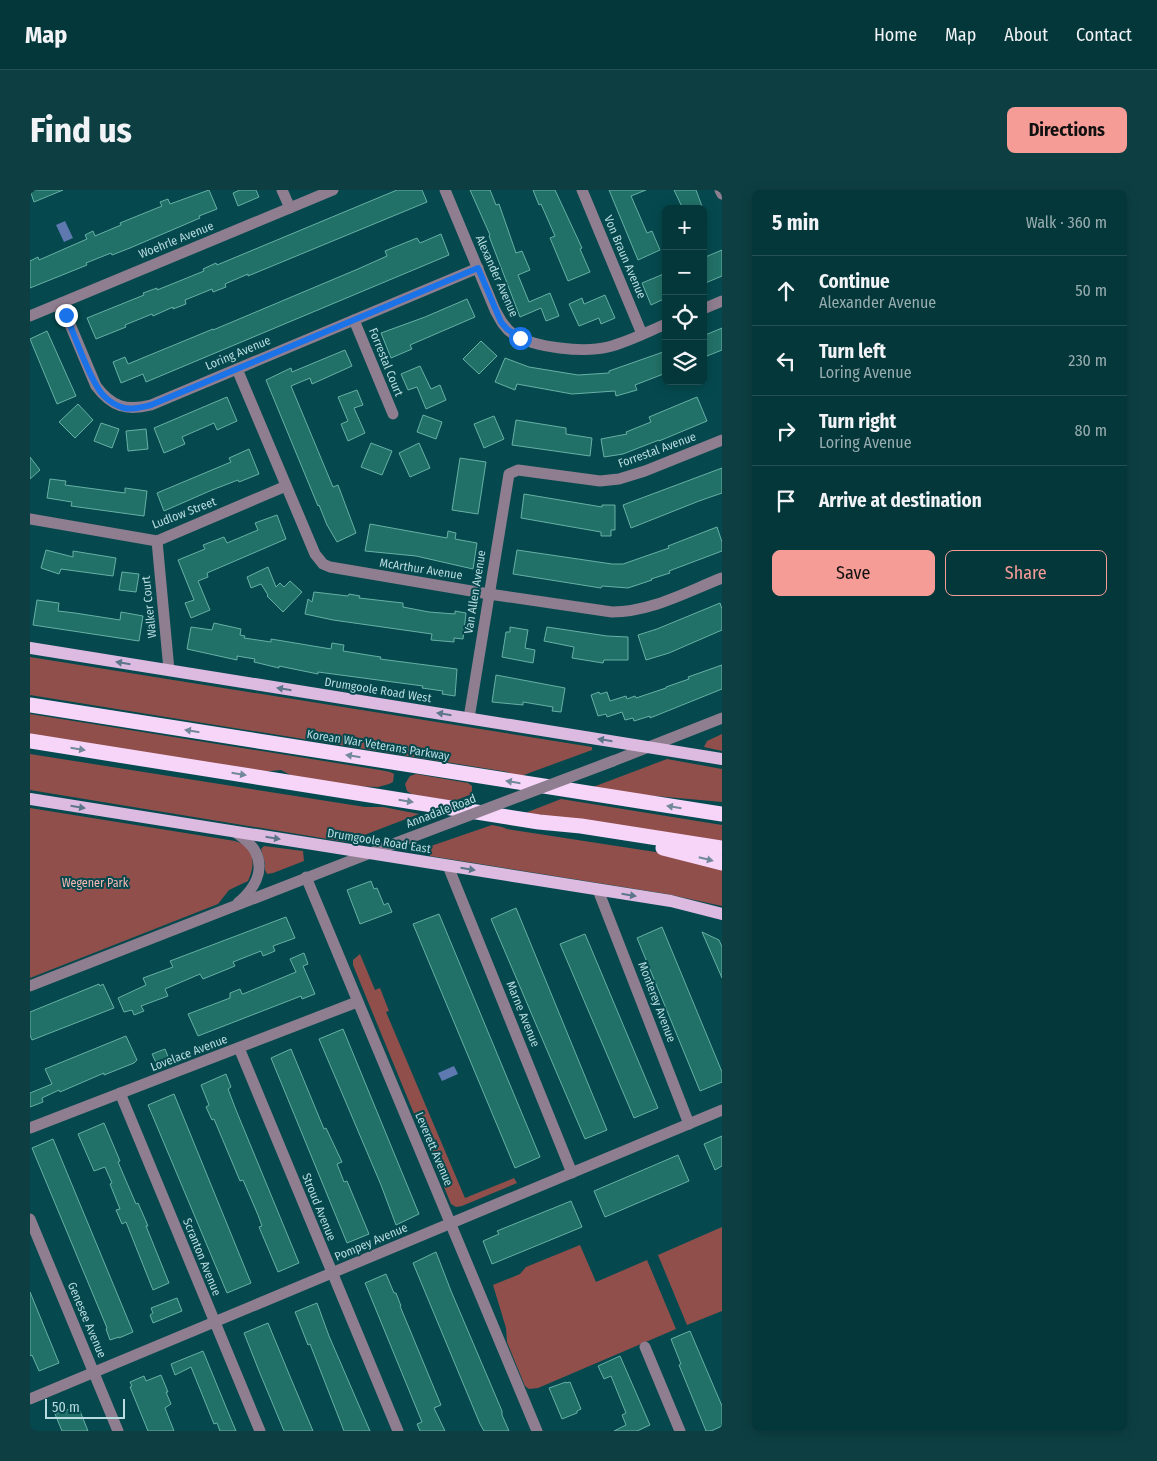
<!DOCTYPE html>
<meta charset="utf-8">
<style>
:root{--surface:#04373a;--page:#0d3f42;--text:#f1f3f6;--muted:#97acaf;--line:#255154;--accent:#f59c96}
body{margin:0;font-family:"Fira Sans Condensed",sans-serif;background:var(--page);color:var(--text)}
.controls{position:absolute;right:15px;top:15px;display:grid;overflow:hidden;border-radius:8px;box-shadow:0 2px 12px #0003}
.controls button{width:45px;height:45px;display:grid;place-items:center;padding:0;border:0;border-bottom:1px solid var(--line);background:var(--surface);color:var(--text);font:25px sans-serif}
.scale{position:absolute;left:15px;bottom:12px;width:80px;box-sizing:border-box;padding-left:5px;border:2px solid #b8dce0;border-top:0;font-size:14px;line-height:18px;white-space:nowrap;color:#b8dce0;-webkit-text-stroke:4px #05494e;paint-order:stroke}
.stop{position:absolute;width:15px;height:15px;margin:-11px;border:4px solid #1a73e8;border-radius:50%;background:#fff}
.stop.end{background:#1a73e8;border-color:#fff;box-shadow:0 1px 5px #0008}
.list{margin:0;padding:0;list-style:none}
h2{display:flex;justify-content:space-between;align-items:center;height:65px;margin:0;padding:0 20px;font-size:21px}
h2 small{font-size:16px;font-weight:400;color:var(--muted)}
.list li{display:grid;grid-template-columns:32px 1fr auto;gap:15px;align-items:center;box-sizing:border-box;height:70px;padding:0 20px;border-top:1px solid var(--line)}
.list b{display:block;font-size:19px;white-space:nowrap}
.list p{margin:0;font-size:16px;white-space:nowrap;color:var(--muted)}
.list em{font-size:16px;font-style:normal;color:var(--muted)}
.actions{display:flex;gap:10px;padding:15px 20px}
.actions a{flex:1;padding:11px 0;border:1px solid var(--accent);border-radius:8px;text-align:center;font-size:18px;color:var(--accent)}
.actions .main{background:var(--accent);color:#111}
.icon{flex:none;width:28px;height:28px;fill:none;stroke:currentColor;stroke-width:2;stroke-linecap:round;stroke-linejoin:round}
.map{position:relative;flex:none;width:692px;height:1241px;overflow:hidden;border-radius:8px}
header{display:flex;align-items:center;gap:30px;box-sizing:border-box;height:70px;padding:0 25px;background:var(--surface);border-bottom:1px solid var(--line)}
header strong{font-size:24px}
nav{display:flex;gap:28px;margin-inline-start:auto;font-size:18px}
.intro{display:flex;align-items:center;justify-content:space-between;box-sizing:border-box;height:120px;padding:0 30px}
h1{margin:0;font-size:35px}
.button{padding:12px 22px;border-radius:8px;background:var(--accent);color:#111;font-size:18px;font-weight:700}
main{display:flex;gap:30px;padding:0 30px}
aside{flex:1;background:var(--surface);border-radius:8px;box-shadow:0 2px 12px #0003}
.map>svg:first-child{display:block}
.green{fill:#904f4b}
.water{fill:#5e79af}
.building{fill:#227168;stroke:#66b0a5}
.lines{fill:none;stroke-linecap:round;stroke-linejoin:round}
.minor{stroke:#8f7e90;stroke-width:11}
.major{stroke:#ddbae0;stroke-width:12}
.highway{stroke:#f7d5f9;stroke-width:15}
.minor-bridge{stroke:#8f7e90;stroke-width:11}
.oneway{fill:#5b7688}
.oneway2{fill:#72889b}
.route{stroke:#1a73e8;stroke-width:6}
.labels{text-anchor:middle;stroke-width:4;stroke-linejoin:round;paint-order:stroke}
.street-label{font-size:12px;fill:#b8dce0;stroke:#05494e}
.park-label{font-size:12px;fill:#f5b8b3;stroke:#05494e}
</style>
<header>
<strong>Map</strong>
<nav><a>Home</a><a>Map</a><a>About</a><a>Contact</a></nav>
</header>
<div class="intro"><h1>Find us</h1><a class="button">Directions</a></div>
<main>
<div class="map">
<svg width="692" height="1241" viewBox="0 0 692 1241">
<rect width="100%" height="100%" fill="#05494e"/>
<!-- green -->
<g class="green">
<path d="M0,467l562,90v3l-71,26 -10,-2 -3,-2 -478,-77z"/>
<path d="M0,524l350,56 10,2 4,2 -1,8 -4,2 -11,3 -31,-1 -53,-9 -13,-7 -21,2 -230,-36z"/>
<path d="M692,544v17l-18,-4 3,-6z"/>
<path d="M0,564l335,53h18l36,7 -73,28 -316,-52z"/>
<path d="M637,569l55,10v33l-88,-8 -41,-7z"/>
<path d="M386,584l52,9 4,3v8l-18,7 -41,-6 -6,-4 -2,-7 5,-8z"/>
<path d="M531,609l161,26v20l-202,-30z"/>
<path d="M0,618l205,33c20,6 21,23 13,40l-19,9 -11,14 -188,74z"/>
<path d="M462,635l10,2 5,2 155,24 60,15v38l-55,-12 -237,-38 1,-10z"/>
<path d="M234,656l39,5 1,10 -31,12 -6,1 -2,-4v-7l-4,-14z"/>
<path d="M330,764l15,36 5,-2 9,23 -3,1 79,186 49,-20 3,5 -55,23 -6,1 -5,-3 -98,-239v-5z"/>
<path d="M692,1037v84l-35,14 -29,-70z"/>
<path d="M550,1055l16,37 51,-22 29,69 -138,59 -9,1 -4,-3 -18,-44 -1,-14 -13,-43 27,-11 6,-7z"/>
</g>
<!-- water -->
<g class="water">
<path d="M35,31l8,17 -9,4 -8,-17z"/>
<path d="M424,876l4,8 -16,7 -4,-8z"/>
</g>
<!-- building -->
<g class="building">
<path d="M0,0h33l-29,12z"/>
<path d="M179,0l8,19 -18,7 1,2 -70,30 -18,7 -1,-2 -25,10 1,2 -57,23v-27l8,-4 1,3 48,-21 -2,-4 8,-4 2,5 26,-11 -1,-2 42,-17 -2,-4 8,-3 2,5z"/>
<path d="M210,0h16l3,7 -21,9 -5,-13z"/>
<path d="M367,0h25l5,12 -179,74v-2l-23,10 1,3 -13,5 -1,-3 -27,11 1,4 -13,5v-2l-20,9 -1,-2 -27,11 1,2 -30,12 -9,-21 57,-23 -1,-2 14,-5v2l20,-8 27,-11 -1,-2 13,-6 1,2z"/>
<path d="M440,0h20l6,15 3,-1 17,49 6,-2 8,19 -12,5 11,27 21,-9 9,23 -13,5 -5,-13 -21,9 -31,-81 1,-1z"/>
<path d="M503,0h22l27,58 -2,1 10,23 -22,9 -18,-43 5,-2 -14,-32 -2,1z"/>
<path d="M579,0h37l-15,6 16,37 5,-2 8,19 -22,10z"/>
<path d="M644,0h22l7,19h-20z"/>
<path d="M411,44l8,21 -303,127 -3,-8 -22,9 -8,-21 12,-5 3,7 85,-35v1l145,-61 29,-13 -2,-5 32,-13 3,5z"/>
<path d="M692,60v26l-19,8v-26z"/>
<path d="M636,83v25l-15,7 -9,-22z"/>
<path d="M575,105l10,23 -14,6 -2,-6 -20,8 -10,-22 13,-6 2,6z"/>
<path d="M437,109l8,18 -65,28 2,4 -21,9 -10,-25 44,-16z"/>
<path d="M692,138v22l-15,6 -4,-9v-11z"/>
<path d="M17,141l29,65 -19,8 -27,-65z"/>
<path d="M451,151l16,15 -18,18 -16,-15z"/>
<path d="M315,160l7,16 -40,18 -2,-6 -19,8 42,101 5,-2 18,48 -19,9 -10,-17 -8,-20 -1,1 -52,-126 25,-12 1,4z"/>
<path d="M636,161v22l-31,12 2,5 -21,6 -1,-5 -43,3 -55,-10 -2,6 -20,-8 10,-24 24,9 49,8 31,-2v-2z"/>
<path d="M390,176l11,23 9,-4 6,15 -20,9 -9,-22 -9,3 -7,-16z"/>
<path d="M327,200l6,15 -9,3 11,25 -17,8 -7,-17 7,-3 -10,-24z"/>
<path d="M197,207l10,24 -20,9 -3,-7 -32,14 3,7 -21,9 -10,-25z"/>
<path d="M667,207l10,24 -48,20v-1l-36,14 -19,3 -3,-18 26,-5 -1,-2 25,-10 -2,-5z"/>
<path d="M48,214l15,16 -18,18 -16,-16z"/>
<path d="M393,225l19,7 -6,17 -19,-7z"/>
<path d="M464,226l10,23 -20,9 -10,-24z"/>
<path d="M486,230l50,8v6l26,4 -2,18 -78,-11z"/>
<path d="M71,233l18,6 -7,19 -18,-7z"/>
<path d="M116,239l2,20 -20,2 -2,-20z"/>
<path d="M341,253l21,8 -10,24 -21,-8z"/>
<path d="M389,253l11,25 -20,9 -11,-24z"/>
<path d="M219,259l10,25 -20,8 -1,-2 -26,10 -48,21 -7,-18 74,-31 -2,-4z"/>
<path d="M0,267l10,13 -10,9z"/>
<path d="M430,268l26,4 -8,52 -26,-4z"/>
<path d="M692,278v25l-23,8 -68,27 -8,-23z"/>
<path d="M20,289l16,2 -1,4 60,8v-5l22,3 -3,25 -73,-10 1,-4 -25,-4z"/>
<path d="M494,304l78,13v-2h13v25h-4v6h-10v-4l-80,-14z"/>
<path d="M247,325l9,24 -79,34 1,4 -10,4 12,29 -19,8 -6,-15 9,-3 -16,-40 27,-11 -2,-4 21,-8 3,6 31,-13 -3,-7z"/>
<path d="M340,334l77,14 1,-7 8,2 -1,6 22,4 -4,26 -57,-13 -51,-5z"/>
<path d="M687,337l5,15v9l-53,20 1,2 -19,6 1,1 -24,8 -26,-2 -1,2 -88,-14 4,-24 95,14h11l46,-16 -1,-2z"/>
<path d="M16,360l27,7v-6l43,7 -3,18 -52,-7 -2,5 -18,-6z"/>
<path d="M238,377l8,20 4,-4 4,4 6,-6 12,11 -19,20 -16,-16 1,-1 -7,-11 -10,4 -4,-11z"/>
<path d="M92,382l17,2 -3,18 -17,-2z"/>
<path d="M284,402l34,4 1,-2 11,2 -1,2 44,5v4l26,5 26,2v-3l11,2 -3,26 -9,-1v4l-23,-2 1,-6 -99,-14 -28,-6 3,-15 4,3z"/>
<path d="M7,410l22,3 -1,8 17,2 45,7 1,-8 22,4 -4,25 -106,-16z"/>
<path d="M690,413l2,6v21l-53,23 -23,7 -8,-25 19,-6z"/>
<path d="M184,433l27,6 -1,6 5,1 -1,2 27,4v-3l60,10 1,-6 12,2 -1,6 31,5 7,1 -1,2 77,10 -2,27 -13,-2 1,-3 -21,-3 1,-2 -105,-14v2l-39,-8v2l-25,-6 1,-3 -18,-3v4l-50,-11 4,-22 21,3z"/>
<path d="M480,437l18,3 -3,18 10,2 -2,13 -31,-6 4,-25h4z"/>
<path d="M517,437l60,9 21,1v23h-24l-1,3 -31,-5 2,-11 -30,-6z"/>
<path d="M692,475v24l-72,29v-2l-16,5 -1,-3 -8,2 -3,-8 -15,5 -1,-3 -8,2 -7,-21 8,-3 1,2 7,-2 3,9 16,-5 1,3 8,-3 1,2 30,-10v-1l23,-8 -1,-2z"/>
<path d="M466,485l69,13 -4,24 -9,-1 1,-4 -30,-5v3l-31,-3z"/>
<path d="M341,691l3,8 3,-1 7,17 4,-2 4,9 -32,12 -13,-34z"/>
<path d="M486,718l91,222 -22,9 -94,-220z"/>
<path d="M409,724l101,243 -25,11 -102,-244z"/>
<path d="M256,727l9,21 -22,8 2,5 -12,5 -2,-5 -28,11 2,4 -32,13 -3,-5 -35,15 3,7 -27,10 3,5 -10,4 -2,-5 -8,2 -6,-14 28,-13 -3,-7 30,-11 -3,-6z"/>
<path d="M632,737l60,145v10l-22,9 -63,-153z"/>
<path d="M672,742l17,8 3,7v31z"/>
<path d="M555,744l73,174 -24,10 -74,-174z"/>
<path d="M274,763l4,11 -5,2 12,28 -13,5 -1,-3 -103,40 -10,-22 42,-16v-5l10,-4 2,5h1l53,-22 -6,-13z"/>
<path d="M69,794l1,2 3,-2 11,24 -82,32 -2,-5v-23z"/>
<path d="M313,839l76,185 -23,11 -15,-40 -62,-146z"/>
<path d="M96,846l11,24 -3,3 -30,12v-2l-44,19 -1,-2 -17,8 1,4 -13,5v-14l22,-9 -7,-15z"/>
<path d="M135,859l6,15 -12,5 -7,-15z"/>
<path d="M261,859l33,80 2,-1 16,34 -5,2 7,18 3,-1 22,53 -22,9 -76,-185z"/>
<path d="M196,884l5,13 -3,2 8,21 63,153 -21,9 -19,-45 3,-1 -4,-11 -15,-35 -3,1 -26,-62 -2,1 -6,-13 3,-2 -8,-20z"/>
<path d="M144,904l77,189 -24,10 -79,-188z"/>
<path d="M74,933l16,38 -2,1 18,42 2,-1 10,23h-2l23,57 -16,7 -27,-68 -4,2 -6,-14 4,-1 -10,-25 2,-1 -7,-16 -11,4 -16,-37z"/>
<path d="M692,946v30l-7,4 -11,-26z"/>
<path d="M23,949l80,193 -14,6v-1l-9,3 -4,-11 1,-1 -75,-180z"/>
<path d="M648,965l11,26 -84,36 -11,-26z"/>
<path d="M541,1011l11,26 -90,37 -9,-23 16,-7 -2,-3z"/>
<path d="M406,1062l15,39 51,120v4l7,16h-25l-4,-7 -67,-161z"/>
<path d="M356,1084l8,19h2l5,13h-1l41,99 -7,3 11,23h-25l-3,-7 5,-2 -57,-139z"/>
<path d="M0,1102l29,71 -20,8 -7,-16 -2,1z"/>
<path d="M147,1108l5,13 -29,12 -3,-8 3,-2 -2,-5z"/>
<path d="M287,1113l12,33 41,95h-26l-34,-87 -2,1 -9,-23 -4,-10z"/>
<path d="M238,1133l21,51 24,57h-29l-25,-60 -15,-38z"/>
<path d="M660,1141l32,75v20l-11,5h-5l-27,-66 2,-1 -10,-25z"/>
<path d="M173,1161l25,61 8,19h-16l-3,-8 -3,1 -23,-57 -16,8 -4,-11z"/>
<path d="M590,1166l30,69 -13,6h-23l12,-6 -4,-10 4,-2 -15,-37 -7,3 -6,-13z"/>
<path d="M131,1185l7,17h-2l5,12 -6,4 9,23h-26l-18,-44 2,-1 -2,-4 14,-6 2,5z"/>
<path d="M536,1192v1l4,-1 11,27 -4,2v2l-15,6 -13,-31z"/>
<path d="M48,1216l10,25h-26l-7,-17z"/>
</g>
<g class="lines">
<!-- minor -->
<g class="minor">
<path d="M252,0l8,18"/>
<path d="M415,0l50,120c5,9 9,18 18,24 22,14 71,19 95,13 20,-5 39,-15 58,-23"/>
<path d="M552,0l60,144"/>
<path d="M690,0l2,4"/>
<path d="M31,113l35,83c16,21 30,25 55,19l327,-137"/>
<path d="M673,119l19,-8"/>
<path d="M0,126l303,-126"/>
<path d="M324,130l39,94"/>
<path d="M207,179l78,185 8,10 7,3 159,27 123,18c39,0 74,-20 110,-34"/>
<path d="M0,329l127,22 129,-55"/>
<path d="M127,351l12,129"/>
<path d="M439,528l40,-244 9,-4 82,11 19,-2 26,-8 77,-31"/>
<path d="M583,571l109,-43"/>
<path d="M205,642c7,5 16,11 20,19 11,20 -2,39 -17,52"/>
<path d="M418,676l124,307"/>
<path d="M276,687l231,554"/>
<path d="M568,700l91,234"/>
<path d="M0,796l366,-143"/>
<path d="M209,858l159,383"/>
<path d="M90,903l140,338"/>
<path d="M0,938l327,-126"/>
<path d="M0,1029l88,212"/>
<path d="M615,1157l35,84"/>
<path d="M0,1209l692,-289"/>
</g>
<!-- major -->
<g class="major">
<path d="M0,458l692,111"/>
<path d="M0,609l641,102 51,13"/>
</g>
<!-- highway -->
<g class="highway">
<path d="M0,515l692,109"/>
<path d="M0,551l509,81 42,4 141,22"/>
<path d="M633,658l59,15"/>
</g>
<!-- minor-bridge -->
<path class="minor-bridge" d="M366,653l217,-82"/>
</g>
<!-- one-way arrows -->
<defs><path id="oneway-solid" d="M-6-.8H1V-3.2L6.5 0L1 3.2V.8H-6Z" transform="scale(1.25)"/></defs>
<g class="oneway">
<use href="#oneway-solid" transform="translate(93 473) rotate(-171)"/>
<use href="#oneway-solid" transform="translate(254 499) rotate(-171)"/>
<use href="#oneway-solid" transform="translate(414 524) rotate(-171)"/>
<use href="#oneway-solid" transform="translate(575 550) rotate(-171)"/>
<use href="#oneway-solid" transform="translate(48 617) rotate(9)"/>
<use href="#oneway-solid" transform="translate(243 648) rotate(9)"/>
<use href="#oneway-solid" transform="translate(438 679) rotate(9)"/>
<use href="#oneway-solid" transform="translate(599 705) rotate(9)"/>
</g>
<g class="oneway2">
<use href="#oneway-solid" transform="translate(162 541) rotate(-171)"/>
<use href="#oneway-solid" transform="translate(48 559) rotate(9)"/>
<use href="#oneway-solid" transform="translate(323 566) rotate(-171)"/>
<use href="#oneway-solid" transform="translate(209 584) rotate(9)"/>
<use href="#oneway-solid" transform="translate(483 592) rotate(-171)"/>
<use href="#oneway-solid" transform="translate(376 611) rotate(9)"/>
<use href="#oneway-solid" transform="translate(644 617) rotate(-171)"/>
<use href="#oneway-solid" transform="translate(676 669) rotate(14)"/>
</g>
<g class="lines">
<!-- route -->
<path class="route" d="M36,125c8,19 25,68 38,81 5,5 13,10 20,12 9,2 18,-1 27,-3l327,-137 23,54 6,7 13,9"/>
</g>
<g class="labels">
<!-- street labels -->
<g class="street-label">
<text transform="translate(146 50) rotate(-22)" y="4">Woehrle Avenue</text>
<text transform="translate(595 67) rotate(67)" y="4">Von Braun Avenue</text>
<text transform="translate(467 86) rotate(66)" y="4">Alexander Avenue</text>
<text transform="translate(208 163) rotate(-23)" y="4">Loring Avenue</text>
<text transform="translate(356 172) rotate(68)" y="4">Forrestal Court</text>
<text transform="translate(627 260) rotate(-20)" y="4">Forrestal Avenue</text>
<text transform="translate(154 323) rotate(-21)" y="4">Ludlow Street</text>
<text transform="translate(391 379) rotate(9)" y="4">McArthur Avenue</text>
<text transform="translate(445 402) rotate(-81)" y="4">Van Allen Avenue</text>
<text transform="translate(119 417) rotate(-96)" y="4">Walker Court</text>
<text transform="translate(348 500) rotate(9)" y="4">Drumgoole Road West</text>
<text transform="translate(348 555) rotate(9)" y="4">Korean War Veterans Parkway</text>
<text transform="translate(411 621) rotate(-21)" y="4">Annadale Road</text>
<text transform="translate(349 651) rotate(9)" y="4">Drumgoole Road East</text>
<text transform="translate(627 812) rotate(69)" y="4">Monterey Avenue</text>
<text transform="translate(493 824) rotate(68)" y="4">Marne Avenue</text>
<text transform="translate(159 863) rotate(-21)" y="4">Lovelace Avenue</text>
<text transform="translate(404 959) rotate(67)" y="4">Leverett Avenue</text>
<text transform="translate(289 1017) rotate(68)" y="4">Stroud Avenue</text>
<text transform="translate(341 1052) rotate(-23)" y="4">Pompey Avenue</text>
<text transform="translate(172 1067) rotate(68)" y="4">Scranton Avenue</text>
<text transform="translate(57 1130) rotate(67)" y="4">Genesee Avenue</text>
</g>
<!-- park labels -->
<g class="park-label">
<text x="65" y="697">Wegener Park</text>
</g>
</g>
</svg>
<div class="controls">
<button>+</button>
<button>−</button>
<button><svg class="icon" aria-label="locate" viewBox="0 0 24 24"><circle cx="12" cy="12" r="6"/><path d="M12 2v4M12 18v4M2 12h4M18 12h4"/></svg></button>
<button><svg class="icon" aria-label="layers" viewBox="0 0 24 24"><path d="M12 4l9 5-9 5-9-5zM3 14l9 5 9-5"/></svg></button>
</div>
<div class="scale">50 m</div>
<div class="stop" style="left:490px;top:148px"></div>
<div class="stop end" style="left:36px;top:125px"></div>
</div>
<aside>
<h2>5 min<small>Walk · 360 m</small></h2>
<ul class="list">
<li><svg class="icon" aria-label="ahead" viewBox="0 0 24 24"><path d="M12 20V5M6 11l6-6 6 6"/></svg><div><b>Continue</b><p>Alexander Avenue</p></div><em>50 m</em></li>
<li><svg class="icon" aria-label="left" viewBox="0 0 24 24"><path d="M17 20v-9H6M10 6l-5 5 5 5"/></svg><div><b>Turn left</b><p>Loring Avenue</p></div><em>230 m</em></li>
<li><svg class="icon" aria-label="right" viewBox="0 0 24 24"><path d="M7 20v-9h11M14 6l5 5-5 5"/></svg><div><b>Turn right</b><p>Loring Avenue</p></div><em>80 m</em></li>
<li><svg class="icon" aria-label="arrive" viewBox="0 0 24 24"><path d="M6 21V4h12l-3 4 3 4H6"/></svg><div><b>Arrive at destination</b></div></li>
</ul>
<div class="actions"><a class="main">Save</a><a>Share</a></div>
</aside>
</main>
